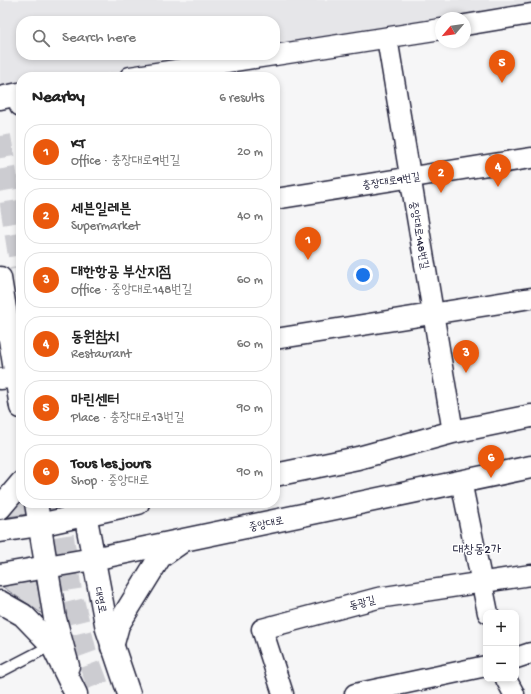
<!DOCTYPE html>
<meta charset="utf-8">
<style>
:root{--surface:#fff;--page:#f2f2f2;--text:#222;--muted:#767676;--line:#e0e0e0;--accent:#ea580c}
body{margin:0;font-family:"Gochi Hand","Poor Story",sans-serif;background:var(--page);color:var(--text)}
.controls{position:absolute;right:12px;bottom:12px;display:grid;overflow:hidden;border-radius:8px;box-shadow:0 2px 6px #0003}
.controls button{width:36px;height:36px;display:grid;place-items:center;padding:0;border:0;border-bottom:1px solid var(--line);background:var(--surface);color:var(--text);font:20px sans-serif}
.compass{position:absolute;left:435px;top:12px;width:36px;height:36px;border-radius:50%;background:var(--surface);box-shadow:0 2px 6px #0003;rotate:241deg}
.you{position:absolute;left:363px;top:275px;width:14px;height:14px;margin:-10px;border:3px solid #fff;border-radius:50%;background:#1a73e8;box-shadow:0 0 0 6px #1a73e833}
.badge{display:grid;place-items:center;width:26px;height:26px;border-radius:50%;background:var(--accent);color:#fff;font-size:13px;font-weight:700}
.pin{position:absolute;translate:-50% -33px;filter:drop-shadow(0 1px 2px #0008)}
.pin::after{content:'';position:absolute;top:21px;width:14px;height:12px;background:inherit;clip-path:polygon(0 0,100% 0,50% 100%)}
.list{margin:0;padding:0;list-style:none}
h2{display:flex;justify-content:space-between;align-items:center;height:52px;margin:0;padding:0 16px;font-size:17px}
h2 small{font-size:13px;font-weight:400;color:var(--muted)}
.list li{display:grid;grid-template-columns:26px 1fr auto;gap:12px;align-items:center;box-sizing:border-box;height:56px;margin:0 8px 8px;padding:0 8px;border:1px solid var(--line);border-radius:16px}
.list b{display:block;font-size:15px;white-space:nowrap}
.list p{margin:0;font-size:13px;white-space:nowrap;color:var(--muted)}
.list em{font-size:13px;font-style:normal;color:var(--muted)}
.icon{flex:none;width:22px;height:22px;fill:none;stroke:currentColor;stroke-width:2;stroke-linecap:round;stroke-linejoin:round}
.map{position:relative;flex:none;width:531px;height:694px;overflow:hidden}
.search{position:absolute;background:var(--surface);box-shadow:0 2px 6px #0003;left:16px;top:16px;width:264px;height:44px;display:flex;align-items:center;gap:10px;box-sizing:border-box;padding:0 14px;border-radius:16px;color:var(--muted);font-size:15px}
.panel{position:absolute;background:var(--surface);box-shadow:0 2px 6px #0003;left:16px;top:72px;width:264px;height:436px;border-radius:16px}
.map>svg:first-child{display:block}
.built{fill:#e6e6e9}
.green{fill:#d7d7db;stroke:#7c7c8b}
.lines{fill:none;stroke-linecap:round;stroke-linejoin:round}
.secondary-tunnel{stroke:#ccccd1;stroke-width:22;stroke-dasharray:22 11;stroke-linecap:butt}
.service-casing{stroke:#22223b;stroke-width:13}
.minor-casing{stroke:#22223b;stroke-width:23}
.secondary-casing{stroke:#22223b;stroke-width:25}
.primary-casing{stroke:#22223b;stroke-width:25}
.service{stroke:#fff;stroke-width:10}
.minor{stroke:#fff;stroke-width:20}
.secondary{stroke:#fff;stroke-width:22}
.primary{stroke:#fff;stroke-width:22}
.labels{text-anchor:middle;stroke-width:3;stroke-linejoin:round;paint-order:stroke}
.street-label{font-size:11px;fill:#22223b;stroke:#fff}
.quarter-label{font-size:13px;fill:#22223b;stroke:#fff}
</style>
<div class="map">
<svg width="531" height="694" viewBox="0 0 531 694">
<rect width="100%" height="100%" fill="#f6f6f7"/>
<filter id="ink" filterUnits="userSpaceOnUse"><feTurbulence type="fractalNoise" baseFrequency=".025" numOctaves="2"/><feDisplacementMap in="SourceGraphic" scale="8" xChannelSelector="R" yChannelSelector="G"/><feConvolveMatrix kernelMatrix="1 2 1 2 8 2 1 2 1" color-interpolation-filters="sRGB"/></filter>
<g filter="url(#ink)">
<!-- built -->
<path class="built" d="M0,0h531v9l-66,9h-24v7l-166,24v-28h-254v34h216l-153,22h-63v9l-21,3z"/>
<!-- green -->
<g class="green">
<path d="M21,497v6h11l2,10 -26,4z"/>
<path d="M36,580l8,35 -44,-30z"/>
</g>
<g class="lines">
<!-- secondary-tunnel -->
<g class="secondary-tunnel">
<path d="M0,136l21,132"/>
<path d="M58,503l13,89 15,61 15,41"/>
</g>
<!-- service casing -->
<g class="service-casing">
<path id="service" d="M0,672l52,-27"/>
</g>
<!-- minor casing -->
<g class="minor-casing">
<g id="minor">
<path d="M465,25l66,-11"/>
<path d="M387,38l66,394"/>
<path d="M275,55l166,-26"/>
<path d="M130,77l144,-22"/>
<path d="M275,199l256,-41"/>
<path d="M275,339l256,-41"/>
<path d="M0,379l21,-2"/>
<path d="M461,481l27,132"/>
<path d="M516,658l15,-5"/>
<path d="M506,679l8,15"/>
<path d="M283,694l-21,-65 116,-31 153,-23"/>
<path d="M355,694l131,-28"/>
</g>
</g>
<!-- secondary casing -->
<g class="secondary-casing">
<g id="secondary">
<path d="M0,98l19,-4 2,11"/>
<path d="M0,278l21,129"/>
<path d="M36,503l19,116 13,47"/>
<path d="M83,503l24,126 22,65"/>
</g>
</g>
<!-- primary casing -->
<g class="primary-casing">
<g id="primary">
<path d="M275,475l83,-17 95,-26 78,-16"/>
<path d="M0,508l21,-25"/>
<path d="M0,531l39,-6 99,-22"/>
<path d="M0,575l93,-16 438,-92"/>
<path d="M0,602l23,13 29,30 24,49"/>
<path d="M112,647l6,-22 42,-68 20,-14"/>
</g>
</g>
<!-- service -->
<use href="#service" class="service"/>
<!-- minor -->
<use href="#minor" class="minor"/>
<!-- secondary -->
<use href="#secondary" class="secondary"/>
<!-- primary -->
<use href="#primary" class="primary"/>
</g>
</g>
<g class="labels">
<!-- street labels -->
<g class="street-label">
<text transform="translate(391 180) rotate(-9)" y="4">충장대로9번길</text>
<text transform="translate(420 235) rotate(80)" y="4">중앙대로148번길</text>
<text transform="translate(266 523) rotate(-12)" y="4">중앙대로</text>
<text transform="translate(101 600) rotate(79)" y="4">대영로</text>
<text transform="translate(362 602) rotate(-15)" y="4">동광길</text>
</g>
<!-- quarter labels -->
<g class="quarter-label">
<text x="477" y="553">대창동2가</text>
</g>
</g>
</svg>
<div class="controls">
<button>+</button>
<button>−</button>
</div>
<svg class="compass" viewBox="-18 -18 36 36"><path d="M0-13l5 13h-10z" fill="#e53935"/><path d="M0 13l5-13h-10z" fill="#767676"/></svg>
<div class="you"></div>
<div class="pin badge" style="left:308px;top:260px">1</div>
<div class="pin badge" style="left:441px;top:193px">2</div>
<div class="pin badge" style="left:466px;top:373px">3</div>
<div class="pin badge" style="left:498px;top:187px">4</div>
<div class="pin badge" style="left:502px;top:83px">5</div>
<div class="pin badge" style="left:491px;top:478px">6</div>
<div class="search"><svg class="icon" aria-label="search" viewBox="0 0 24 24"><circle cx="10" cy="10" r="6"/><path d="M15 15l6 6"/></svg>Search here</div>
<section class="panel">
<h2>Nearby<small>6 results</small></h2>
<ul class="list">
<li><span class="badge">1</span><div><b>KT</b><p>Office · 충장대로9번길</p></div><em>20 m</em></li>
<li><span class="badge">2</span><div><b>세븐일레븐</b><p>Supermarket</p></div><em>40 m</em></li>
<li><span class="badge">3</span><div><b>대한항공 부산지점</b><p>Office · 중앙대로148번길</p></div><em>60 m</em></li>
<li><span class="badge">4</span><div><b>동원참치</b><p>Restaurant</p></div><em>60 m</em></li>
<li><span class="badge">5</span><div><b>마린센터</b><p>Place · 충장대로13번길</p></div><em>90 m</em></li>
<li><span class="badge">6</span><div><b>Tous les jours</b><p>Shop · 중앙대로</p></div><em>90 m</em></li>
</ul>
</section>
</div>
